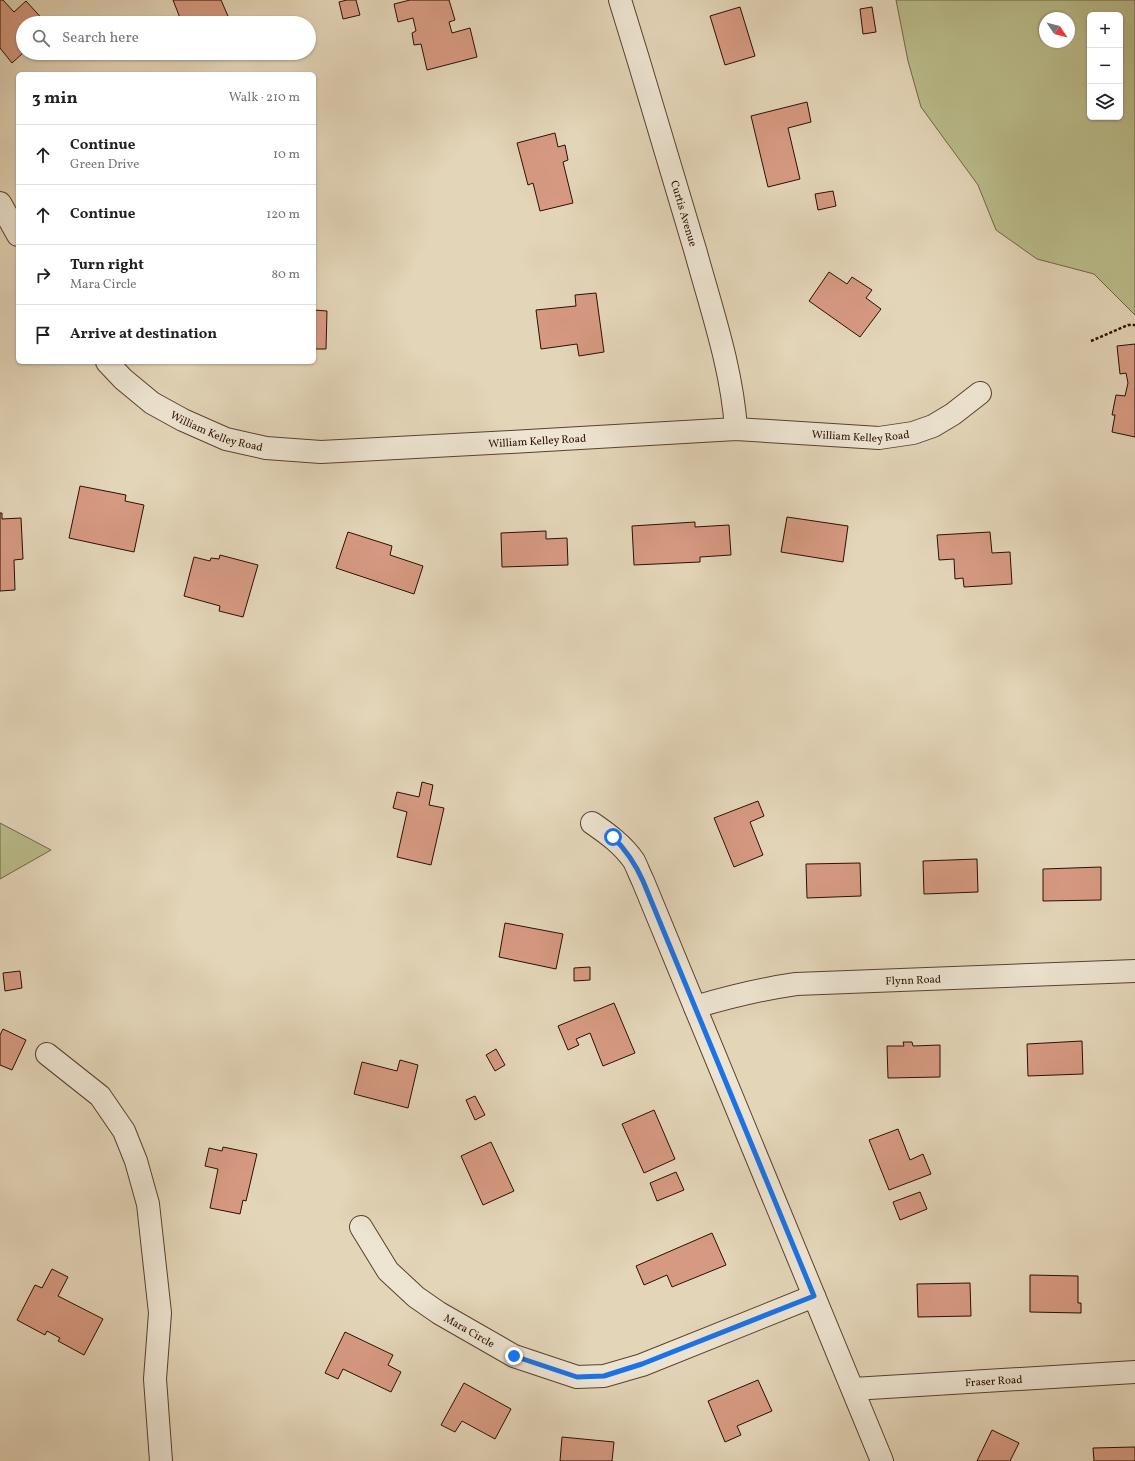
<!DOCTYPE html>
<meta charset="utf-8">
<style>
:root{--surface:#fff;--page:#f6f6f6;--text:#202124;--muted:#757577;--line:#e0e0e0}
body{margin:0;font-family:Vollkorn,serif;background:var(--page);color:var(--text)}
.controls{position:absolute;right:12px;top:12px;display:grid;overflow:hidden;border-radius:6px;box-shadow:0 1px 3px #0004}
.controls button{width:36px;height:36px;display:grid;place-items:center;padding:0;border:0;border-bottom:1px solid var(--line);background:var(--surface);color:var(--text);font:20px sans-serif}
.compass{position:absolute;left:1039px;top:12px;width:36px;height:36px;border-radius:50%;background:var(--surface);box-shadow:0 1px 3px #0004;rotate:125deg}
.stop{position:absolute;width:12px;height:12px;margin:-9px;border:3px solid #1a73e8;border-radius:50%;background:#fff}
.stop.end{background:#1a73e8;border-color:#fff;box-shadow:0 1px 4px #0008}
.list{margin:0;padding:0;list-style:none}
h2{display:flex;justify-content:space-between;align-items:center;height:52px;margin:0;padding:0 16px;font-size:17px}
h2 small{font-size:13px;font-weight:400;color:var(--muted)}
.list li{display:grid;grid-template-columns:26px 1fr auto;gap:12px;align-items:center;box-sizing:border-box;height:60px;padding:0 16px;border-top:1px solid var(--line)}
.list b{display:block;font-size:15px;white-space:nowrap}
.list p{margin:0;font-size:13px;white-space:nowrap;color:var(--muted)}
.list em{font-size:13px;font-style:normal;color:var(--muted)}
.icon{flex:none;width:22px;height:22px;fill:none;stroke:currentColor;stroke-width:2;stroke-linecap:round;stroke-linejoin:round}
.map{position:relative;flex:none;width:1135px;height:1461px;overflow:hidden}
.search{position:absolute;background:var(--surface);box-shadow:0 1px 3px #0004;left:16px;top:16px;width:300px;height:44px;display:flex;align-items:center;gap:10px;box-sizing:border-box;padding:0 14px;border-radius:22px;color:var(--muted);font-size:15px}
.panel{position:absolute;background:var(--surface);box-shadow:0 1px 3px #0004;left:16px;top:72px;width:300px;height:292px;border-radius:6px}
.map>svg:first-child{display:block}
.green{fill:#babc8b;stroke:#736546;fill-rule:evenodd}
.building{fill:#d69a82;stroke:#2c0e00}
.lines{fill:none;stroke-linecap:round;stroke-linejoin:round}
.minor-casing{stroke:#5a402e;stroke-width:24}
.path{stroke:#2c0e00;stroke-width:2.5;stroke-dasharray:3 2;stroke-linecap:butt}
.minor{stroke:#ede4d1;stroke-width:22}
.route{stroke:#1a73e8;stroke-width:5}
.labels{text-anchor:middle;stroke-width:4;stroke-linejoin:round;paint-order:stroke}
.street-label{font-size:11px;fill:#2c0e00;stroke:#ede4d1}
</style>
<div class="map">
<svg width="1135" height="1461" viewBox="0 0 1135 1461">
<rect width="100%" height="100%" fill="#e3d5b8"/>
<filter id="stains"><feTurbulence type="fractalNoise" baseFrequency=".005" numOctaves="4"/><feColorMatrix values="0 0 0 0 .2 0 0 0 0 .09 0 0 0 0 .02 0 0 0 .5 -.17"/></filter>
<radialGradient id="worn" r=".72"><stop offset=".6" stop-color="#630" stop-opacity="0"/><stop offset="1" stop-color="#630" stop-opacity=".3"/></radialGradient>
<!-- green -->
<g class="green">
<path d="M896,0h239v315l-41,-41 -57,-15 -41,-29 -18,-45 -57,-78 -13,-46zM1090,15h30v102h-30zM1045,18h24v24h-24z"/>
<path d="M0,823l51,27 -51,29z"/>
</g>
<!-- building -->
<g class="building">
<path d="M0,0h3l11,12 12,-11 20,22h-23v30l-11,10 -12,-15z"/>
<path d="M173,0h48l10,23h-49z"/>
<path d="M347,0h9l4,15 -17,4 -4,-17z"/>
<path d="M410,0h39l6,20 -6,2 3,11 18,-5 7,29 -50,13 -6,-26 -7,1 -2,-12 4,-2 -3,-13 -15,4 -4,-18z"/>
<path d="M740,7l15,49 -30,9 -15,-49z"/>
<path d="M872,7l4,25 -13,2 -3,-25z"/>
<path d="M807,102l4,20 -23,6 12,51 -32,8 -17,-71z"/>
<path d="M555,133l3,14 7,-2 3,15 -5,2 10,41 -33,8 -7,-28 -5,2 -11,-42z"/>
<path d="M833,191l3,15 -18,4 -3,-16z"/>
<path d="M829,272l18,12 5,-7 20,13 -6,8 15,11 -21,28 -51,-36z"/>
<path d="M596,293l8,59 -25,4 -2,-12 -36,5 -5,-39 40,-4 -1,-11z"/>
<path d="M314,310l13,1 -1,38h-12z"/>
<path d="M1135,344v93l-23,-5 3,-17h-3l4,-20 9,1 3,-13 -2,-10 -6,1 -3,-28z"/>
<path d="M80,486l46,9 -1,6 19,4 -10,47 -65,-14z"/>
<path d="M0,513h2v6l19,-1 2,41 -9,1 1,30 -15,1z"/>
<path d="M787,517l61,9 -5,36 -62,-10z"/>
<path d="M695,522v5l34,-2 2,30 -31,2v5l-66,3 -2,-39z"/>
<path d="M546,531v8l21,-1 1,27 -66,2 -1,-34z"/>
<path d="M348,532l44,14 -2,9 33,11 -9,28 -78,-26z"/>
<path d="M990,532l2,21 18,-1 2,32 -48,3 -1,-9 -8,1 -1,-20 -15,1 -2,-25z"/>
<path d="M220,555l38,10 -15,52 -24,-6 1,-5 -36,-10 10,-39 16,4 1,-3 8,1z"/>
<path d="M422,782l11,3 -4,20 15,3 -13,57 -34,-8 10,-45 -14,-4 4,-16 22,5z"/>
<path d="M758,801l6,15 -14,6 13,33 -29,12 -20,-49z"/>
<path d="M977,859l1,33 -54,2 -1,-33z"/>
<path d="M860,863l1,33 -54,2 -1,-34z"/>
<path d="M1101,867v33l-58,1v-32z"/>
<path d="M505,923l58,11 -7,35 -57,-12z"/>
<path d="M590,967v13l-16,1v-13z"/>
<path d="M20,971l2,17 -17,3 -2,-18z"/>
<path d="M614,1003l21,50 -32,13 -13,-33 -14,6 3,6 -11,5 -10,-24z"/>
<path d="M3,1029l23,11 -14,30 -12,-5v-30z"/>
<path d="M1082,1041l1,33 -55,2 -1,-32z"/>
<path d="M903,1042h9l1,4 27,-1v32l-52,1 -1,-32h17z"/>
<path d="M496,1049l9,16 -10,6 -9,-16z"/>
<path d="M400,1060l18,5 -10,43 -54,-14 8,-32 35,9z"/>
<path d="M475,1096l10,19 -10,5 -9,-20z"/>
<path d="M654,1110l21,49 -31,14 -22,-49z"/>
<path d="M898,1129l12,31 13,-6 8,20 -42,16 -20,-50z"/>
<path d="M491,1142l23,49 -31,14 -22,-49z"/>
<path d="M223,1147l34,7 -11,47 -3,-1 -3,14 -30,-6 8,-39 -13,-3 4,-18 13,3z"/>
<path d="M676,1172l8,18 -27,11 -7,-18z"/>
<path d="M920,1192l7,17 -27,11 -7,-18z"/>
<path d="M712,1233l14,32 -54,22 -5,-12 -23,10 -8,-19z"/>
<path d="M52,1269l16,8 -10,19 45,23 -19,36 -26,-14 2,-3 -13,-7 -2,4 -28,-15 18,-35 7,3z"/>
<path d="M1030,1275l48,1v27h3v10l-51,-1z"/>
<path d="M970,1283l1,33 -53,1 -1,-33z"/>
<path d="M345,1332l48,23 -5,10 13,7 -10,20 -48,-23 -5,10 -13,-6z"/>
<path d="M758,1380l14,31 -35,15 4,9 -16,7 -17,-41z"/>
<path d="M464,1383l47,26 -16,30 -33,-18 -7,11 -14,-7z"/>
<path d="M992,1430l27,13 -9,18h-33z"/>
<path d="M562,1437l52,5 -2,19h-52z"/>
<path d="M1135,1447v14h-41l-1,-13z"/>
</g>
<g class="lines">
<!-- minor casing -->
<g class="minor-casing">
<g id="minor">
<path id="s1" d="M620,0c26,84 51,168 76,253 16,58 36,116 40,176"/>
<path d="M0,203l18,32"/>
<path id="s2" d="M107,362l16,17 29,24 31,17 43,19 40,9 55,4 190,-10 225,-13 143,9 34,-5 20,-7 20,-12 27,-21"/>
<path d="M592,823c16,11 31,22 42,38 3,6 6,14 9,20l239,580"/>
<path id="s3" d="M695,1007c34,-10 66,-18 101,-23l339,-13"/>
<path d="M47,1054l53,42 24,35 12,30 12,43 12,109 -5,66 6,82"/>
<path id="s4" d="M361,1227l27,44 28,26 23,16 75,43 63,21 27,-1 38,-11 172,-69"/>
<path id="s5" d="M853,1389l282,-17"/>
</g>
</g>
<!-- path -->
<path class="path" d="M1091,341l37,-16h7"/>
<!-- minor -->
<use href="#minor" class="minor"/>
</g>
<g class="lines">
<!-- route -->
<path class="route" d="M514,1356l63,21 27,-1 38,-12 172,-68 -171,-415c-8,-18 -16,-30 -30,-44"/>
</g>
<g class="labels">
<!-- street labels -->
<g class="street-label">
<text dy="4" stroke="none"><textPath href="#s1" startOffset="223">Curtis Avenue</textPath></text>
<text dy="4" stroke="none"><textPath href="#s2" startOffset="132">William Kelley Road</textPath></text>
<text dy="4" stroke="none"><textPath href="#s2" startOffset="780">William Kelley Road</textPath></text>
<text dy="4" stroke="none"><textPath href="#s2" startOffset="456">William Kelley Road</textPath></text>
<text dy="4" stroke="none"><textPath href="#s3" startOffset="221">Flynn Road</textPath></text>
<text dy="4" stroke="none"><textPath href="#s4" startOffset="153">Mara Circle</textPath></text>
<text dy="4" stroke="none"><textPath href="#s5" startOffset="141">Fraser Road</textPath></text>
</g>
</g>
<rect width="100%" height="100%" filter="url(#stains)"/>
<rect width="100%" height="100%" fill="url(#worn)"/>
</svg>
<div class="controls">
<button>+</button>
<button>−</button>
<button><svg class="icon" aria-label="layers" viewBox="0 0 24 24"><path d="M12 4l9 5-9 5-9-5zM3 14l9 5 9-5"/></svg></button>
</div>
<svg class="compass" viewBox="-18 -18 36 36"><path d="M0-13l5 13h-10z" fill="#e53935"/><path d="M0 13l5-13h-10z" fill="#757577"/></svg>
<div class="stop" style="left:613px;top:837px"></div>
<div class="stop end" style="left:514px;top:1356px"></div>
<div class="search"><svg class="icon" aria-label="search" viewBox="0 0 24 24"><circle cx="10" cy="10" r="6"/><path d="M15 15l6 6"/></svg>Search here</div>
<section class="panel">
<h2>3 min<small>Walk · 210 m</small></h2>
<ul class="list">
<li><svg class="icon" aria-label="ahead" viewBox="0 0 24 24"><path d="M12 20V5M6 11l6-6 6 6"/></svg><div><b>Continue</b><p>Green Drive</p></div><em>10 m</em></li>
<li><svg class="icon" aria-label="ahead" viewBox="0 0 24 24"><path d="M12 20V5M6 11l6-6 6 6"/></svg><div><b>Continue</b></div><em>120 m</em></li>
<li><svg class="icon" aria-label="right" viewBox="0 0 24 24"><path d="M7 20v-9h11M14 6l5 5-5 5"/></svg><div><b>Turn right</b><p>Mara Circle</p></div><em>80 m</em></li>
<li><svg class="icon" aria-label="arrive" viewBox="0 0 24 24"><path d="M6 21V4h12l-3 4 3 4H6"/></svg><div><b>Arrive at destination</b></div></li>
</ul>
</section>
</div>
